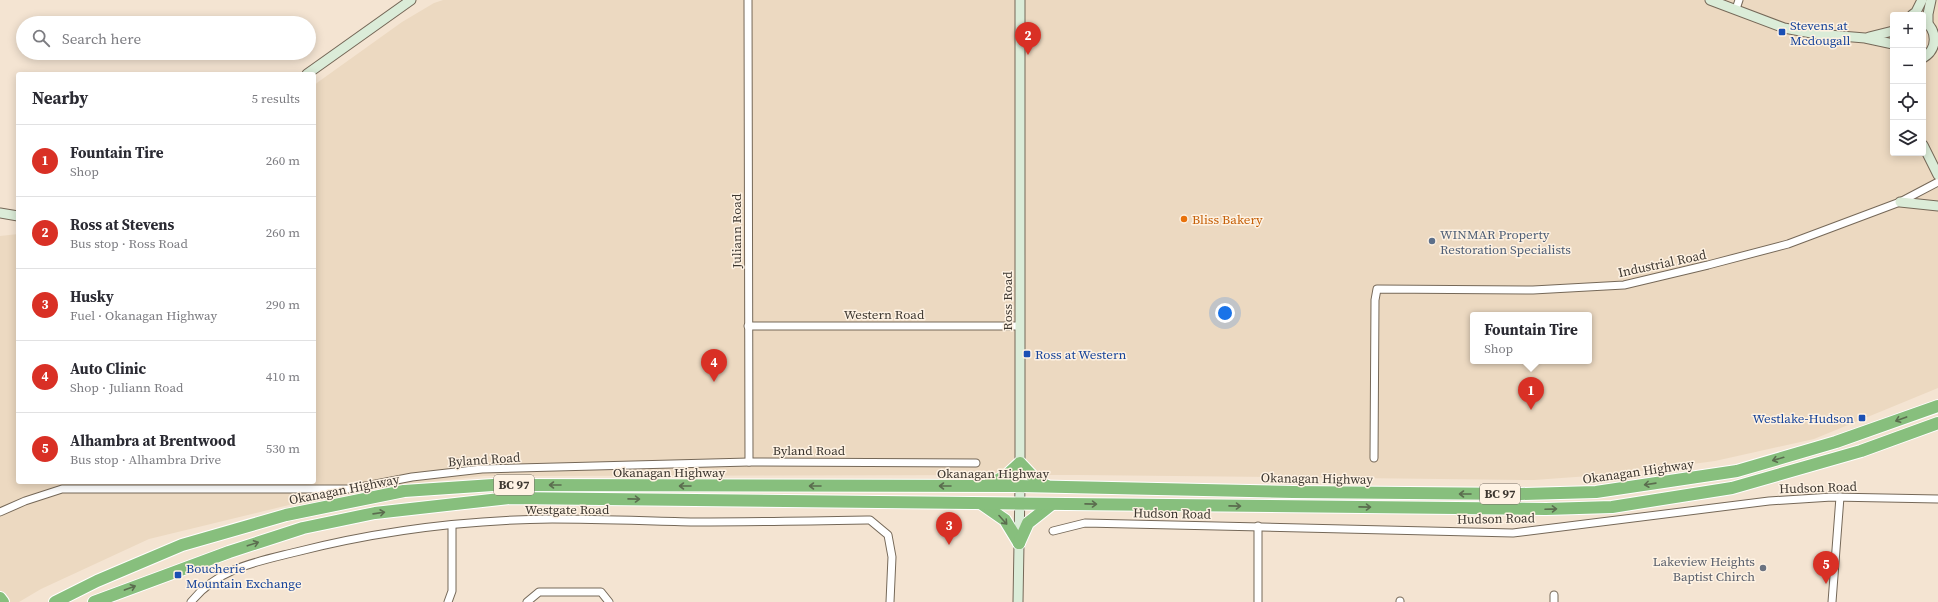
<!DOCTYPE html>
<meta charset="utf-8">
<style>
:root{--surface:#fff;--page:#f2f2f3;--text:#2b2b33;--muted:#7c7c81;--line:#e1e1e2;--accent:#d93025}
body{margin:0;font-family:"Source Serif 4",serif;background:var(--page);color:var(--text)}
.controls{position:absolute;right:12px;top:12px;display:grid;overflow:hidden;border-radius:4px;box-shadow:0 2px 10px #0003}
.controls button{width:36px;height:36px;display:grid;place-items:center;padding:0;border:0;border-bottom:1px solid var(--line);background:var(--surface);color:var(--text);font:20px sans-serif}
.you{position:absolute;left:1225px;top:313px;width:14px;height:14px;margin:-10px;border:3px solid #fff;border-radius:50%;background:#1a73e8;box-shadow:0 0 0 6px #1a73e833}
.badge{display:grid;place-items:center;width:26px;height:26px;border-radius:50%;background:var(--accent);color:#fff;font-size:13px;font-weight:700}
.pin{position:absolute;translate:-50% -33px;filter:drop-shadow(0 1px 2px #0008)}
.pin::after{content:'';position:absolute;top:21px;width:14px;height:12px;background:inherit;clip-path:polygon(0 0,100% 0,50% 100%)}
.popup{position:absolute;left:1470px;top:312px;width:122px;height:52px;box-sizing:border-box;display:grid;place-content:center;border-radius:4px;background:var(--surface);filter:drop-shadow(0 1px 3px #0005);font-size:13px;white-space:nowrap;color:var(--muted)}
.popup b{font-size:15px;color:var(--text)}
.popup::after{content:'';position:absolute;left:50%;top:100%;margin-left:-8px;border:8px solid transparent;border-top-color:var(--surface)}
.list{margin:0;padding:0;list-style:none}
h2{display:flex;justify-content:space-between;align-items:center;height:52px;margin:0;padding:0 16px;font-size:17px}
h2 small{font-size:13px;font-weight:400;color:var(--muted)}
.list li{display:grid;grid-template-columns:26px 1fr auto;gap:12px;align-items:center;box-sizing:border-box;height:72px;padding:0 16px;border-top:1px solid var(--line)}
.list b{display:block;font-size:15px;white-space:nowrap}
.list p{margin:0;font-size:13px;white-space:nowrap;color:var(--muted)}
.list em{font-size:13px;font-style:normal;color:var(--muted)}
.icon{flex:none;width:22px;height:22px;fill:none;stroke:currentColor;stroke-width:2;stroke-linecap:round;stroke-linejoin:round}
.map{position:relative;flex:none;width:1938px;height:602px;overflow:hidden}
.search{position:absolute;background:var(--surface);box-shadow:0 2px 10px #0003;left:16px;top:16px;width:300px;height:44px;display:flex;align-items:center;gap:10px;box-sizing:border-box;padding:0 14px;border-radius:22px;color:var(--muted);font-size:15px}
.panel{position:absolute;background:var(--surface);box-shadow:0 2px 10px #0003;left:16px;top:72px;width:300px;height:412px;border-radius:4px}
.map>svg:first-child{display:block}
.built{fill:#ecd9c1;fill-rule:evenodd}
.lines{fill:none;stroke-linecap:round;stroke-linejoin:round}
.street-casing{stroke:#756858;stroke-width:9}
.secondary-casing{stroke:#756858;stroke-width:11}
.highway-casing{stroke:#fff;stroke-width:14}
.street{stroke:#fff;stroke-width:7}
.secondary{stroke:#dbecd8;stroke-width:9}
.highway{stroke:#87bf7d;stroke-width:12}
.oneway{stroke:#5b6d4f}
.transit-dot{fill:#1a4fb4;stroke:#fef2e3;stroke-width:1.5}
.food-dot{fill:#e8710a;stroke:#fef2e3;stroke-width:1.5}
.service-dot{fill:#5c6f8a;stroke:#fef2e3;stroke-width:1.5}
.worship-dot{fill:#6b7280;stroke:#fef2e3;stroke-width:1.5}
.labels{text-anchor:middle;stroke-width:3;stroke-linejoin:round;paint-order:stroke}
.shield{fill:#fef2e3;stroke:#776f66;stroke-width:1}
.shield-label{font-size:12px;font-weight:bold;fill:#3d3730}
.transit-label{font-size:13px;fill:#164399;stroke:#fef2e3;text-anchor:start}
.food-label{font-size:13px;fill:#c56008;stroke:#fef2e3;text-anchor:start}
.street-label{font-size:13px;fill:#3d3730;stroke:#fef2e3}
.service-label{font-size:13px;fill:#4e5e75;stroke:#fef2e3;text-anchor:start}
.worship-label{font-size:13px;fill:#5b616d;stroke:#fef2e3;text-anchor:end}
</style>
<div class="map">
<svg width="1938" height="602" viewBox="0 0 1938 602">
<rect width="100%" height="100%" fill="#f4e4d2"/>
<!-- built -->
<path class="built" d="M443,0h1495v388l-124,51 -99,22 -98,13 -83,6 -455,-5 -595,1 -74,8 -80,11 -181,44 -108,50 -22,13h-19v-366l18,-2v248h296v-397l88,-63 32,-19zM1893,15h30v138h-30zM1473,315h116v46h-116z"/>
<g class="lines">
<!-- street casing -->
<g class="street-casing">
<g id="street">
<path d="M748,0l1,462"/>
<path d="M1736,9l3,-9"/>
<path d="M748,326h272"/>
<path d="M1374,458l1,-158 2,-11 156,1 91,-5 84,-20 80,-21 112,-42 38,-20"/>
<path d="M0,512l25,-11 37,-12h288l62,-12 70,-8 267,-7 227,1"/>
<path d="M1258,526v76"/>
<path d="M1053,531l32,-8 428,10 256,-32 63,-4 106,2"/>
<path d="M191,602c27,-34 65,-40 105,-50 82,-21 170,-32 256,-33 47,0 95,2 143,3 58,0 116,-1 175,-2l18,15 4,22 -2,45"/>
<path d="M448,602l4,-11v-66"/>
<path d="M527,602l12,-10h62l8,10"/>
<path d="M1400,602v-1"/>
<path d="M1554,602v-7"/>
<path d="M1832,602l8,-105"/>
</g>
</g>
<!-- secondary casing -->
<g class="secondary-casing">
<g id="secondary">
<path d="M1710,0l74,28 33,6 48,4 28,6"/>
<path d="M1912,15l4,-3 6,-12"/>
<path d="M1923,20c15,10 15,29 0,38"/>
<path d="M1928,24v-10l3,-14"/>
<path d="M1869,37l24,-6"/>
<path d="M307,74l104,-74"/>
<path d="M1923,145l15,30"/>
<path d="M1900,202l38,4"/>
<path d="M0,213l18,3"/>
<path d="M1018,602l2,-116v-486"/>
</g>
</g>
<!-- highway casing -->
<g class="highway-casing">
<g id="highway">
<path d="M989,484l17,-8 14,-13 16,17 11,6"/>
<path d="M982,504l23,16 14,23"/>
<path d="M1019,543l9,-20 24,-19"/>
<path d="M0,598l3,4"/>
<path d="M55,602l42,-21 85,-36 104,-30 118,-24 89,-6 527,1 273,6 228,2 75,-2 141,-21 99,-29 102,-36"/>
<path d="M94,602l135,-50 74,-24 72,-15 134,-15 1037,11 66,-2 120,-19 129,-37 77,-28"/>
</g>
</g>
<!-- street -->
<use href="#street" class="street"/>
<!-- secondary -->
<use href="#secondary" class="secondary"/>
<!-- highway -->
<use href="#highway" class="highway"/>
</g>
<!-- one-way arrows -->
<defs><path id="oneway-shaft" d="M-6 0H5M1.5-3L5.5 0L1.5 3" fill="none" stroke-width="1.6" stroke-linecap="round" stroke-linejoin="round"/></defs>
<g class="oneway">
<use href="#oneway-shaft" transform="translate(1901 419) rotate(160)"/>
<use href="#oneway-shaft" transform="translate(1778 459) rotate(164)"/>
<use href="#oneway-shaft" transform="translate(1650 484) rotate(172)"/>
<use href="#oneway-shaft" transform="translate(555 485) rotate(-180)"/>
<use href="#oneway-shaft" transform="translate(685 486) rotate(-180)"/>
<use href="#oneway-shaft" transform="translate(815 486) rotate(-180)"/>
<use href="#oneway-shaft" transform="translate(945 486) rotate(-180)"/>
<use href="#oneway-shaft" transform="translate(1465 494) rotate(-180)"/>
<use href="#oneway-shaft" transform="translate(634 499) rotate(1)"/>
<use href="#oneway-shaft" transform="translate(1091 504) rotate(1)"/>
<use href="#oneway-shaft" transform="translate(1235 506) rotate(1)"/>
<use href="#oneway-shaft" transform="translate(1365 507) rotate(1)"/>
<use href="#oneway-shaft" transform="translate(1551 509) rotate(-2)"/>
<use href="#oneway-shaft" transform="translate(379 513) rotate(-8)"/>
<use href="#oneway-shaft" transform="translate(1003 520) rotate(48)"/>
<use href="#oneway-shaft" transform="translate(253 544) rotate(-18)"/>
<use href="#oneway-shaft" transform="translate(130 588) rotate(-20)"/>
</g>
<!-- markers -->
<g class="transit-dot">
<rect x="1778" y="28" width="8" height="8" rx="2"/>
<rect x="1023" y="350" width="8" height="8" rx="2"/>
<rect x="1858" y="414" width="8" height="8" rx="2"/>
<rect x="174" y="571" width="8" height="8" rx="2"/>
</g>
<circle class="food-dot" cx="1184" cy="219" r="4"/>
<circle class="service-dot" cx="1432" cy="241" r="4"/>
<circle class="worship-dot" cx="1763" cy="568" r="4"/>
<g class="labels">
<!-- shield labels -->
<g class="shield">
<rect x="494" y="475" width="40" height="20" rx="3"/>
<rect x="1480" y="484" width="40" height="20" rx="3"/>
</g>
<g class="shield-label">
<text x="514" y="489">BC 97</text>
<text x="1500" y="498">BC 97</text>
</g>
<!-- transit labels -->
<g class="transit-label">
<text x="1790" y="30">Stevens at<tspan x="1790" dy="15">Mcdougall</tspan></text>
<text x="1035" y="359">Ross at Western</text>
<text x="1854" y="423" text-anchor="end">Westlake-Hudson</text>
<text x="186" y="573">Boucherie<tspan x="186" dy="15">Mountain Exchange</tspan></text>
</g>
<!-- food labels -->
<g class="food-label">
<text x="1192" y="224">Bliss Bakery</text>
</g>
<!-- street labels -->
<g class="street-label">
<text transform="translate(736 231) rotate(-90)" y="5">Juliann Road</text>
<text transform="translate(1662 263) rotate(-12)" y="5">Industrial Road</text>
<text transform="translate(1007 301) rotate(-90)" y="5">Ross Road</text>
<text x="884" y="319">Western Road</text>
<text x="809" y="455">Byland Road</text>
<text transform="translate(484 459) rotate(-4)" y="5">Byland Road</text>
<text transform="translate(1638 471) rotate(-8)" y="5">Okanagan Highway</text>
<text x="669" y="477">Okanagan Highway</text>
<text x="993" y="478">Okanagan Highway</text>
<text transform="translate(1317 478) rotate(1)" y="5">Okanagan Highway</text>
<text transform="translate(1818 487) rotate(-2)" y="5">Hudson Road</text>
<text transform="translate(344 489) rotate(-11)" y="5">Okanagan Highway</text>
<text x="567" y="514">Westgate Road</text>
<text transform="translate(1172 513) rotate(1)" y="5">Hudson Road</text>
<text transform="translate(1496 518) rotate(-1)" y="5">Hudson Road</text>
</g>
<!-- service labels -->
<g class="service-label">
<text x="1440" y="239">WINMAR Property<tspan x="1440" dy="15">Restoration Specialists</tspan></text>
</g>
<!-- worship labels -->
<g class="worship-label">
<text x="1755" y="566">Lakeview Heights<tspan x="1755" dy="15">Baptist Chirch</tspan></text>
</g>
</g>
</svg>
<div class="controls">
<button>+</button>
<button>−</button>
<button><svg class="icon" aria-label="locate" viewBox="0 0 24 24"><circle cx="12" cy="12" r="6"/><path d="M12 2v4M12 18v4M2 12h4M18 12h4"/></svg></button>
<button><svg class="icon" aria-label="layers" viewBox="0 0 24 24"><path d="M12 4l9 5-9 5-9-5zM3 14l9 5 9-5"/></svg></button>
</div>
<div class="you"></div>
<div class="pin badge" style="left:1531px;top:410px">1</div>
<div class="popup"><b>Fountain Tire</b>Shop</div>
<div class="pin badge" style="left:1028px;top:55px">2</div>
<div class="pin badge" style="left:949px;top:545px">3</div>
<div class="pin badge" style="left:714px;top:382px">4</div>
<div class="pin badge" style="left:1826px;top:584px">5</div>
<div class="search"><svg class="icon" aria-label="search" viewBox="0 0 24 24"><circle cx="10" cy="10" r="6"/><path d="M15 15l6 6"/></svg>Search here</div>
<section class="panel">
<h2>Nearby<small>5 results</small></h2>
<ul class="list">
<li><span class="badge">1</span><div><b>Fountain Tire</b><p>Shop</p></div><em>260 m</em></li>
<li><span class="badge">2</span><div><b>Ross at Stevens</b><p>Bus stop · Ross Road</p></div><em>260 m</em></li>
<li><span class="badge">3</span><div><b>Husky</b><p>Fuel · Okanagan Highway</p></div><em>290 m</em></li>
<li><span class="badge">4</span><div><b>Auto Clinic</b><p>Shop · Juliann Road</p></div><em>410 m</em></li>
<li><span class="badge">5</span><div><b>Alhambra at Brentwood</b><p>Bus stop · Alhambra Drive</p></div><em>530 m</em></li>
</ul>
</section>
</div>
